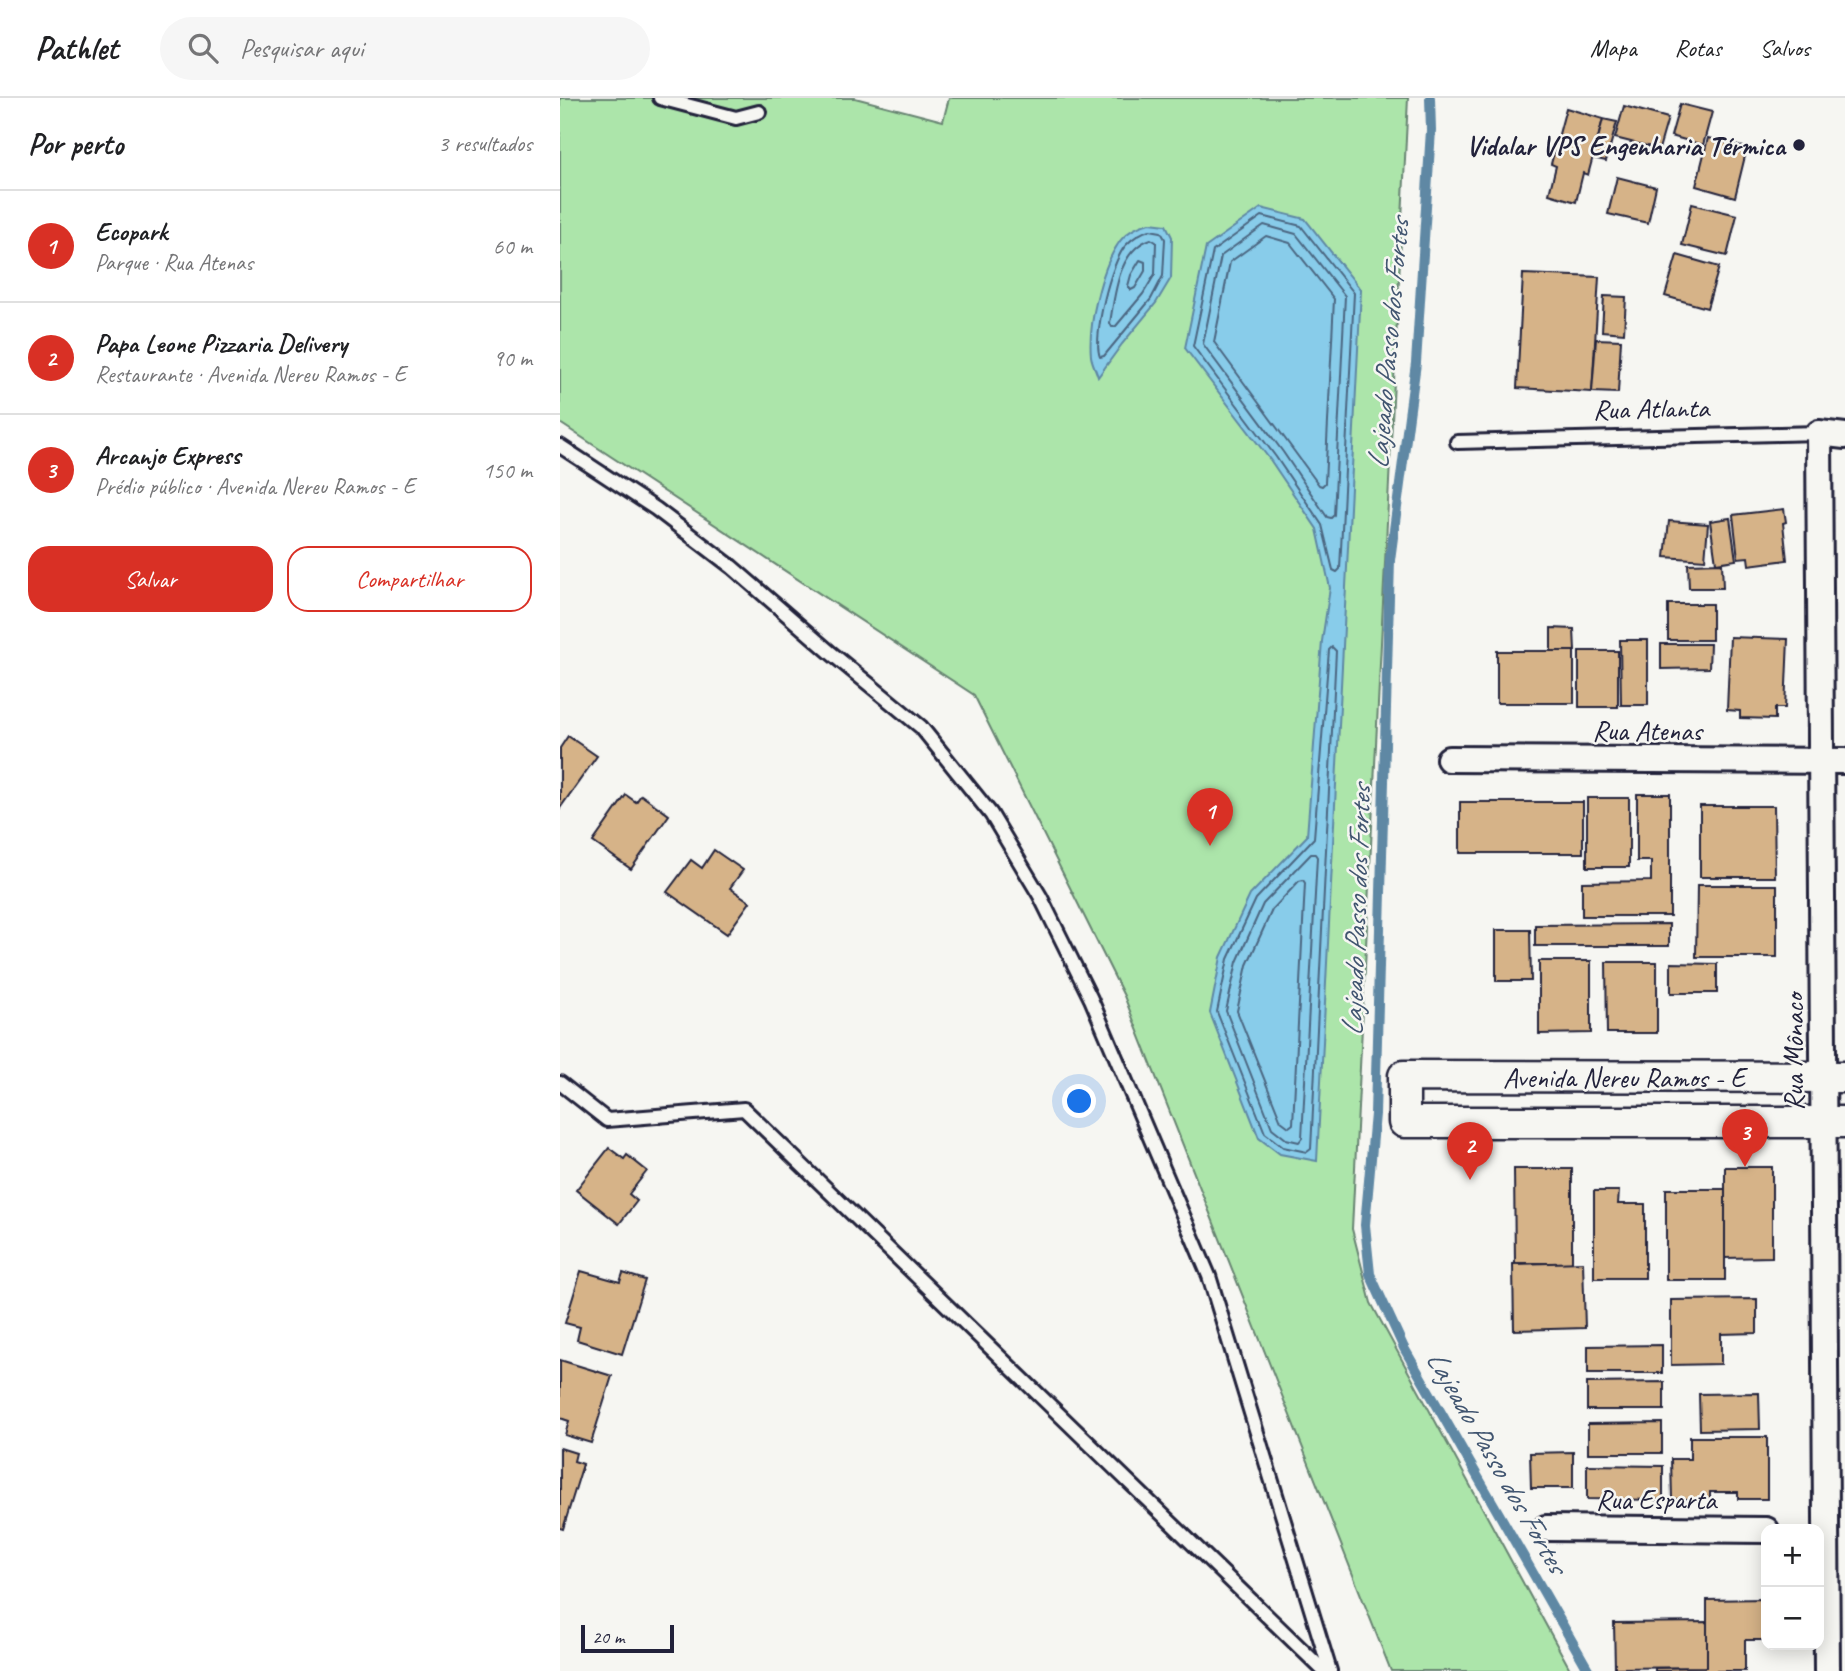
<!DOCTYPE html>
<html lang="pt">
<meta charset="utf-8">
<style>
:root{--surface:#fff;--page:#f6f6f6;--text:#202124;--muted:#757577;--line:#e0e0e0;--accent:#d93025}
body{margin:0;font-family:Caveat,sans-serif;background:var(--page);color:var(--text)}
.controls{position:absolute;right:21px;bottom:21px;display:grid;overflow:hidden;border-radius:14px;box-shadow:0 4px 18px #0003}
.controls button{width:63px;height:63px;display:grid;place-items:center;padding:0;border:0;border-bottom:2px solid var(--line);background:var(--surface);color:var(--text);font:35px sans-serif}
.scale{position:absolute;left:21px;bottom:18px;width:93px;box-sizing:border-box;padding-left:7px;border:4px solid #22223b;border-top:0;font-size:19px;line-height:24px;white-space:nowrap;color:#22223b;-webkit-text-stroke:5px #f6f6f2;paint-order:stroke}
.you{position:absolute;left:520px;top:1004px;width:24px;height:24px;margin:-18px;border:5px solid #fff;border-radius:50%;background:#1a73e8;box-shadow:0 0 0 10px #1a73e833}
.badge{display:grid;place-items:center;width:46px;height:46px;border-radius:50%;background:var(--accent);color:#fff;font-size:23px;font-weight:700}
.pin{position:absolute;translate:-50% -58px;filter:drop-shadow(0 2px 4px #0008)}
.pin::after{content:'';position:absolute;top:37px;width:24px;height:21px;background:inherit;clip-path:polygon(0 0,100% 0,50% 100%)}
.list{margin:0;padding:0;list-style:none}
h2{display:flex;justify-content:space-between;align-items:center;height:91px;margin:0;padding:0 28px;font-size:30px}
h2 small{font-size:23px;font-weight:400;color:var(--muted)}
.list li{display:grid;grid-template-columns:46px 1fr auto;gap:21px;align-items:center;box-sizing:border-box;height:112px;padding:0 28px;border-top:2px solid var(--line)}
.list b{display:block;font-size:26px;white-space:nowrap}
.list p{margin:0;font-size:23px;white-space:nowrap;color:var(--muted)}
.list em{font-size:23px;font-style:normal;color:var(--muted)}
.actions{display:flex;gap:14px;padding:21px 28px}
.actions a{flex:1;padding:16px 0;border:2px solid var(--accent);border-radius:21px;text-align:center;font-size:24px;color:var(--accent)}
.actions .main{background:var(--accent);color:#fff}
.icon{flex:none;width:38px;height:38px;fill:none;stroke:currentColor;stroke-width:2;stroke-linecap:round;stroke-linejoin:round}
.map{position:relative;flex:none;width:1285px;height:1573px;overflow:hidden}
header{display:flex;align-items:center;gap:42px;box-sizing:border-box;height:98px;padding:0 35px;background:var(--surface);border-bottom:2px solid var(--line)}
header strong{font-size:33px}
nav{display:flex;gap:38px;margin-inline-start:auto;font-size:24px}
.search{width:490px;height:63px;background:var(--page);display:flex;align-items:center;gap:18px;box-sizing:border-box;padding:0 24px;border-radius:38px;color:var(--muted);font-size:26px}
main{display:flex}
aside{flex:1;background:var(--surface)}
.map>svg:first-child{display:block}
.green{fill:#ace5aa;stroke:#678472;stroke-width:2}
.water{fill:#88ccea;stroke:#5f88a4;stroke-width:2}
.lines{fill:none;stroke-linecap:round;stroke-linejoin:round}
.shore{stroke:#4b6681;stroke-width:2}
.stream{stroke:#5f88a4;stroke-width:10}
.building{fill:#d6b388;stroke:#22223b;stroke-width:2}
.service-casing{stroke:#22223b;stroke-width:18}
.minor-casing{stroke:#22223b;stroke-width:30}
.tertiary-casing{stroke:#22223b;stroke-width:35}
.service{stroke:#f6f6f2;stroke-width:12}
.minor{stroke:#f6f6f2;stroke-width:24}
.tertiary{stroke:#f6f6f2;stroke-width:30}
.poi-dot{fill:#22223b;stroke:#f6f6f2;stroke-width:2.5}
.labels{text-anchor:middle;stroke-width:5;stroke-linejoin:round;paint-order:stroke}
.poi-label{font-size:28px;font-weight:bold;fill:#22223b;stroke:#f6f6f2;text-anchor:end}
.street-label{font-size:28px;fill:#22223b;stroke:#f6f6f2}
.water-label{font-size:30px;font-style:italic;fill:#415570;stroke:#f6f6f2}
</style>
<header>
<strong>Pathlet</strong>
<div class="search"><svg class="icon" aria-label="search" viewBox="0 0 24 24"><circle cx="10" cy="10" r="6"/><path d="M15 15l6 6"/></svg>Pesquisar aqui</div>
<nav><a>Mapa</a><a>Rotas</a><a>Salvos</a></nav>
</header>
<main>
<aside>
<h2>Por perto<small>3 resultados</small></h2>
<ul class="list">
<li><span class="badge">1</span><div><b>Ecopark</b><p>Parque · Rua Atenas</p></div><em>60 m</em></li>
<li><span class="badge">2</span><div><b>Papa Leone Pizzaria Delivery</b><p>Restaurante · Avenida Nereu Ramos - E</p></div><em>90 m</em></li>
<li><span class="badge">3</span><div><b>Arcanjo Express</b><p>Prédio público · Avenida Nereu Ramos - E</p></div><em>150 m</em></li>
</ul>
<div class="actions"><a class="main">Salvar</a><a>Compartilhar</a></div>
</aside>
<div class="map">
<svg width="1285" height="1573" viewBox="0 0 1285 1573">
<rect width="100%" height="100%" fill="#f6f6f2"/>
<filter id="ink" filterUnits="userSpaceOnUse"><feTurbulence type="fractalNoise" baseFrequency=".0143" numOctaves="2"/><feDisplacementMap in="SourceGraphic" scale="14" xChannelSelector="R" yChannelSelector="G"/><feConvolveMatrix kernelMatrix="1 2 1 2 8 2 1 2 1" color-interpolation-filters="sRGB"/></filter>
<g filter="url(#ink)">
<!-- green -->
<path class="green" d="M0,0h295l88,23 6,-23h459l-56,1131 19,74 200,368h-180l-267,-675 -150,-301 -414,-272z"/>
<!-- water -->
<g class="water">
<path d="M701,110l44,11 56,71 -44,871 -37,-7 -21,-16 -49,-125 11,-56 29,-62 57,-59 15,-195 8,-53 -13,-59 -46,-68 -86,-113 21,-101z"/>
<path d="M590,125l16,2 6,12 -1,41 -15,25 -34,41 -24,33c-2,-7 -6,-14 -7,-21 -3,-31 10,-87 27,-112 7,-11 20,-18 32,-21z"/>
</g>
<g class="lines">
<!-- shore -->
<g class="shore">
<path d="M702,118l39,10 53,67 -14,276 -3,3 -4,-2 -11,-45 -46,-68 -83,-111 20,-95z"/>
<path d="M704,127l32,9 49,62 -11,219 -3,3 -4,-1 -44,-65 -80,-108 18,-88z"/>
<path d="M590,132l11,2 4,7 -2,37 -12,23 -47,57 -4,1c-8,-20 11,-96 26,-112 7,-7 15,-13 24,-15z"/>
<path d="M706,138l24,7 44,56 -9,184 -3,3 -3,-1 -105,-143 16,-80z"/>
<path d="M591,141l5,3 -1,32 -12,20 -27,32 -4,1 -2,-4c5,-29 8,-73 41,-84z"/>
<path d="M580,162l5,2v9l-10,17 -4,2 -3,-4 3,-11z"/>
<path d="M772,549l4,4 -25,498 -4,3 -24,-5 -18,-14 -48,-121 11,-53 28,-60 58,-61 15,-188z"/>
<path d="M751,756h4l2,3 -15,281 -3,4 -13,-3 -14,-11 -46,-117 11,-49 26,-58z"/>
<path d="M743,782l2,3 -12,241 -4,3 -8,-6 -44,-110 10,-46 25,-55 27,-29z"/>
</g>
<!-- stream -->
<path class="stream" d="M870,0l1,32 -15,233 -26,197 -15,554 -10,111 5,49 34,74 185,323"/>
</g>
<!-- building -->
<g class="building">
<path d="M1120,6l32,8 -9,33 -32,-9z"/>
<path d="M1064,8l44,12 -9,31 -44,-11z"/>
<path d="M1006,10l37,11 -15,56 -5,-2 -7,29 -27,-8 7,-28 -5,-2z"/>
<path d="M1043,21l14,3 -11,39 -13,-3z"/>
<path d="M1148,40l39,10 -12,49 -39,-11z"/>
<path d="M1057,79l39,10 -8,36 -40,-9z"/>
<path d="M1132,106l45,11 -10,41 -45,-11z"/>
<path d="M1117,157l42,12 -12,41 -42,-12z"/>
<path d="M963,176l76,3 -7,115 -75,-4z"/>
<path d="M1044,198l22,1 -2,36 -22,-2z"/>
<path d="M1036,241l25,1 -3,53 -26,-1z"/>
<path d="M1224,411l2,13 -3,1 4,37 -38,5 -1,-8 -10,1 -5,-43z"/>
<path d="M1170,420l6,42 -20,3 -6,-42z"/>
<path d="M1109,423l39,3 -3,36 -40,-3z"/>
<path d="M1162,465l1,25h-34l-1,-24z"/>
<rect x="1108" y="506" width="44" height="36"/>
<path d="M991,530l23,1 1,22h-24z"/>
<path d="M1170,539l58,2 -3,69h-10v11l-35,-1v-7l-13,-1z"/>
<path d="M1060,542h28v65h-27z"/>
<path d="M1101,546h49l-1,24 -48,1z"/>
<rect x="937" y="553" width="77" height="52"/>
<rect x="1019" y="553" width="39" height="56"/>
<path d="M8,638l29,20 -37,52v-60z"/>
<path d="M1077,696h33v122h-88v-34l69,-1v-20h-14z"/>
<path d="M66,697l10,7 5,-7 28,20 -38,54 -38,-27z"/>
<rect x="1027" y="700" width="42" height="69"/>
<rect x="900" y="704" width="123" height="51"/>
<path d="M1140,708h74l1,71h-75z"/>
<path d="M154,752l29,20 -13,18 20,14 -23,32 -60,-42 24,-32 11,8z"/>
<path d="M1137,787h80v72h-81z"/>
<path d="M1109,826v22h-134v-21z"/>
<path d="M936,832h34l1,51h-35z"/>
<path d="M979,863h52v72l-52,1z"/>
<path d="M1046,864h51v71h-50z"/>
<path d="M1111,865l46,1v29h-46z"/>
<path d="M49,1050l15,11 3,-4 20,16 -18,23 8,7 -18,23 -43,-34z"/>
<path d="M1165,1069h47v90l-47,1z"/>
<path d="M954,1071h58v94h-57z"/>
<rect x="1106" y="1091" width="59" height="91"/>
<path d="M1034,1093h25l-1,13h27v74h-51z"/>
<path d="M1023,1164l2,66 -71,2 -1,-66z"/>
<path d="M21,1173l39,11 3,-9 22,7 -23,74 -45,-14 3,-13 -15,-4z"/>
<path d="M1197,1201v34l-36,1v30l-50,1v-65z"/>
<path d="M1102,1247v28h-74v-27z"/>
<path d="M0,1262l52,16 -21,67 -26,-8 4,-14 -9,-3z"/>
<path d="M1104,1284v28h-77v-27z"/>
<path d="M1199,1295l1,36 -60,1 -1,-36z"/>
<path d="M1102,1325v30h-74v-29z"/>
<path d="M1130,1339h77v62h-29v-7h-28v7h-38l-1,-40h19z"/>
<path d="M0,1350l16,5 -2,8 9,3 -20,65 -3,-1z"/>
<path d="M1013,1354v36h-42l-1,-35z"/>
<path d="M1027,1367l76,1v34l-76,-1z"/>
<path d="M1205,1501v41h-20v31h-90v-3l52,-1v-67z"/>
<path d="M1147,1524v45l-92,1 -1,-45z"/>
</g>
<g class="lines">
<!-- service casing -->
<g class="service-casing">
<g id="service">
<path d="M100,0l76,20 23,-6"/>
<path d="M897,344l362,-9"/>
<path d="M0,348l96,63 76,58 99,86 90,74 70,87 49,82 51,103 118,277 121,395"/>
<path d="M0,985l47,37 137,-11 580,562"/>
</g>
</g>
<!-- minor casing -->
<g class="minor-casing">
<g id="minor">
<path d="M889,661l396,2"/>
<path d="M986,1430l220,2"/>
<path d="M1267,1573l-8,-1238 26,3"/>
</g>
</g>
<!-- tertiary casing -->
<g class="tertiary-casing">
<path id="tertiary" d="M1285,979l-441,-1v46h441"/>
</g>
<!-- service -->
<use href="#service" class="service"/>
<!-- minor -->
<use href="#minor" class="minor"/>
<!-- tertiary -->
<use href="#tertiary" class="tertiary"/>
</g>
</g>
<!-- markers -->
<circle class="poi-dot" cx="1239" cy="47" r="7"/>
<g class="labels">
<!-- poi labels -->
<g class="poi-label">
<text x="1225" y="57">Vidalar VPS Engenharia Térmica</text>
</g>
<!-- street labels -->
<g class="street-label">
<text transform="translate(1091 310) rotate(-1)" y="10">Rua Atlanta</text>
<text x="1087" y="642">Rua Atenas</text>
<text transform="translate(1233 954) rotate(-90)" y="10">Rua Mônaco</text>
<text x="1064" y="989">Avenida Nereu Ramos - E</text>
<text x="1096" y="1411">Rua Esparta</text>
</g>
<!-- water labels -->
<g class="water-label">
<text transform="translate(828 246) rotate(-85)" y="10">Lajeado Passo dos Fortes</text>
<text transform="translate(796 813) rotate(-88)" y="10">Lajeado Passo dos Fortes</text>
<text transform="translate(937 1363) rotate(60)" y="10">Lajeado Passo dos Fortes</text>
</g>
</g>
</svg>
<div class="controls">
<button>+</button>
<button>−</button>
</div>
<div class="scale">20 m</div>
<div class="you"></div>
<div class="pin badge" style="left:650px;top:748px">1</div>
<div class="pin badge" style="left:910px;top:1082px">2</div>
<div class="pin badge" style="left:1185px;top:1069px">3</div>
</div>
</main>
